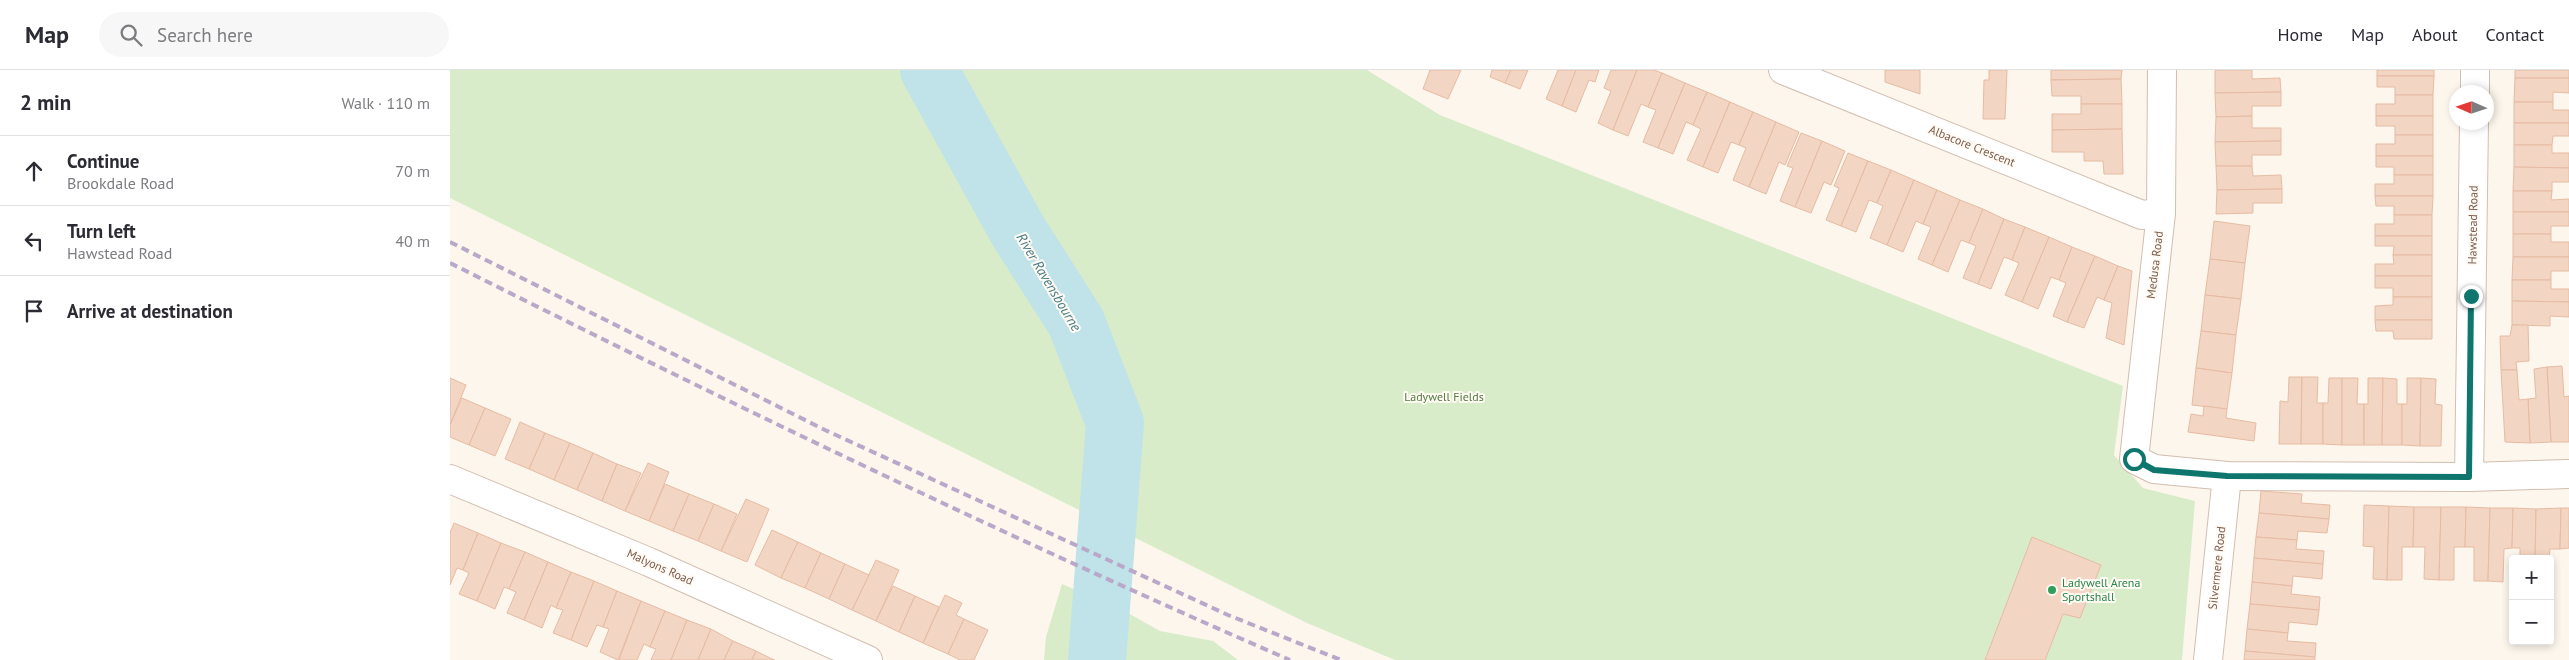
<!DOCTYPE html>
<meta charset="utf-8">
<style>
:root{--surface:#fff;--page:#f7f7f7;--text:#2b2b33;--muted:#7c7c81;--line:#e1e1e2}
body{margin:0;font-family:"PT Sans",sans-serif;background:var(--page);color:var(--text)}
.controls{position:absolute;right:15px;bottom:15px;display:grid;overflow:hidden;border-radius:5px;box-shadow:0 2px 8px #0003}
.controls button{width:45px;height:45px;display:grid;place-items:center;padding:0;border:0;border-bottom:1px solid var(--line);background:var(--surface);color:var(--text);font:25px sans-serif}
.compass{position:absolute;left:1999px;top:15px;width:45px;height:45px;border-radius:50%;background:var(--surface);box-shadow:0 2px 8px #0003;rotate:273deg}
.stop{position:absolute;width:15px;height:15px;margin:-11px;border:4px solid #0f766e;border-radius:50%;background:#fff}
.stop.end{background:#0f766e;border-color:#fff;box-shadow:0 1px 5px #0008}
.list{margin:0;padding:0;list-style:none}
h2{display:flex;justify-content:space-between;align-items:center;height:65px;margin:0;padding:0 20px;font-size:21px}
h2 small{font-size:16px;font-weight:400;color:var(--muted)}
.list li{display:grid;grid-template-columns:32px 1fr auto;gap:15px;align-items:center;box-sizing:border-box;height:70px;padding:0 20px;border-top:1px solid var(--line)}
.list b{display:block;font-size:19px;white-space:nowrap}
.list p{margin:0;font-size:16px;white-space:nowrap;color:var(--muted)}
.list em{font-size:16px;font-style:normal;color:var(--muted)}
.icon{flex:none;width:28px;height:28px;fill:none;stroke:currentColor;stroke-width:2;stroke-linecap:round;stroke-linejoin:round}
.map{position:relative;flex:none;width:2119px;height:590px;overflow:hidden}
header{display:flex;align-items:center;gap:30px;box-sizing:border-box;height:70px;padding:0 25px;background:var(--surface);border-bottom:1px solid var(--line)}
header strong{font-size:24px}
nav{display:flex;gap:28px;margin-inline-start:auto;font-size:18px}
.search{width:350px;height:45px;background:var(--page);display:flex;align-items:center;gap:12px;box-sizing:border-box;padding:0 18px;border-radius:28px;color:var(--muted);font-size:19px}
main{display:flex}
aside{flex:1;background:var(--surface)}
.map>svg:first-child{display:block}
.green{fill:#d8ecc9}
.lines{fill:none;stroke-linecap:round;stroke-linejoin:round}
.river{stroke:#bfe3e8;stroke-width:58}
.building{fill:#f3d5c3;stroke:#e6bba3}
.minor-casing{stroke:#d1beb0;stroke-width:30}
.minor{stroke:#fff;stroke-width:28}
.rail{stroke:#b9a8c9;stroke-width:4;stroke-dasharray:8 5;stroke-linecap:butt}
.route{stroke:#0f766e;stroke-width:6}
.leisure-dot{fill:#2e9e5b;stroke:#fffaf3;stroke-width:2}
.labels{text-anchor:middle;stroke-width:4;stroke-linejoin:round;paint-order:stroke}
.street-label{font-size:12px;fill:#7a5c4d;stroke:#fffaf3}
.park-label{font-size:12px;fill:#537a41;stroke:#fffaf3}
.leisure-label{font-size:12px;fill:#27864d;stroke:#fffaf3;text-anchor:start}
.water-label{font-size:14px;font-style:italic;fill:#437c86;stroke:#fffaf3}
</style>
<header>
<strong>Map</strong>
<div class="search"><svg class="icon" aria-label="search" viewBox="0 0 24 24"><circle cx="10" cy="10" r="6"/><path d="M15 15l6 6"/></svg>Search here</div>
<nav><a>Home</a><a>Map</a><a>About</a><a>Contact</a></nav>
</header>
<main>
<aside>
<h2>2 min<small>Walk · 110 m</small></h2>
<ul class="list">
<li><svg class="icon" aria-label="ahead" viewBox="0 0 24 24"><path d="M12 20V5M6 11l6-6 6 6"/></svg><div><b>Continue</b><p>Brookdale Road</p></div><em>70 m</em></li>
<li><svg class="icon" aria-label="left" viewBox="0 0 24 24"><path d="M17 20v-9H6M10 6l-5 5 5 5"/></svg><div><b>Turn left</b><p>Hawstead Road</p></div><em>40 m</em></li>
<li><svg class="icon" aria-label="arrive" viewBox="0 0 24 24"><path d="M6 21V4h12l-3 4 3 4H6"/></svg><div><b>Arrive at destination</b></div></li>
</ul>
</aside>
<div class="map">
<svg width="2119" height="590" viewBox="0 0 2119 590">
<rect width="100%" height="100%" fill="#fdf6ec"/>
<!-- green -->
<g class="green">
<path d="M0,0h917l73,45 683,271 -9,69 29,33 52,13 -13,159h-787l-88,-37 -857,-425z"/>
<path d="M612,514l64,28 34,19 53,10 25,19h-194l2,-23z"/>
</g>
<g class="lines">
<!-- river -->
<path class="river" d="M479,0l89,161 58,91 39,101 -18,237"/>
</g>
<!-- building -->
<g class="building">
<path d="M980,0h31l-13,29 -25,-10z"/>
<path d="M1042,0h19l-6,13 -15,-6z"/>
<path d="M1061,0h17l-8,19 -15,-6z"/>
<path d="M1108,0h18l-14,36 -16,-7z"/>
<path d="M1126,0h23l-4,12 -6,-2 -13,32 -14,-6z"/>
<path d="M1161,0h26l-24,60 -15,-7 13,-32 -7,-3z"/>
<path d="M1187,0h17l8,3 -14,34 -7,-3 -13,32 -15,-6z"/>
<path d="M1435,0h35v24l-35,-12z"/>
<path d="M1539,0h18l-2,49h-22l1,-39h5z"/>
<path d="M1601,0h71l-1,9 -70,1z"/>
<path d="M1765,0h37v9l28,-1 1,14 -66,1z"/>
<rect x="1927" y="0" width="57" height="6"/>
<rect x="2065" y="0" width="54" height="8"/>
<path d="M1212,3l23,10 -27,65 -15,-6 13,-32 -8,-3z"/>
<path d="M1927,6h57l-1,19h-38v-8h-18z"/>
<path d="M2065,8h54v15l-16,-1v10h-39z"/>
<path d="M1671,9l1,25h-41v-8h-29l-1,-16z"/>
<path d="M1235,13l22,9 -14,33 -7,-3 -13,32 -15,-6z"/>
<path d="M1257,22l23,10 -27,65 -16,-7 14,-31 -8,-4z"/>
<path d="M1831,22v14h-29v10l-36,1 -1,-24z"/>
<path d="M1945,25h38v21h-57v-12h19z"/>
<path d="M1280,32l23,10 -14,33 -8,-3 -13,31 -15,-6z"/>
<path d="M2064,32h39v8h16v13h-55z"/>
<path d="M1631,34h41v25l-70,1v-16h29z"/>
<path d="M1303,42l23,10 -27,65 -16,-7 13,-32 -7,-3z"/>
<path d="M1802,46v12h29v13l-66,1 1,-25z"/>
<path d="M1926,46h57v19h-38v-9h-19z"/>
<path d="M1326,52l23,10 -14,33 -6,-3 -13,32 -17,-7z"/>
<path d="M2064,53h55v13h-16l-1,9h-38z"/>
<path d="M1672,59l1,45h-19l-1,-13h-19v-9h-32v-22z"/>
<path d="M1351,63l21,8 -27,66 -15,-6 13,-33 -6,-2z"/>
<path d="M1945,65h38v21h-57v-12h19z"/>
<path d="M1372,71l23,10 -14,34 -7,-3 -13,31 -16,-6z"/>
<path d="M1831,71v14h-29v11h-36l-1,-24z"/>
<path d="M2064,75h38v8h17v15l-55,-1z"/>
<path d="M1398,83l20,8 -27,65 -15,-6 13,-32 -5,-2z"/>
<path d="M1926,86h57v19h-39v-8h-18z"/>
<path d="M1418,91l23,9 -14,33 -8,-3 -13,32 -15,-6z"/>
<path d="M1766,96h36l1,10 28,-1 1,14 -65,1z"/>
<path d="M2064,97l55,1v14h-17v9h-39z"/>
<path d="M1441,100l23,10 -27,65 -17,-7 13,-32 -6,-3z"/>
<path d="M1944,105h39v21h-58v-12h19z"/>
<path d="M1464,110l23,10 -14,34 -7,-3 -13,31 -16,-7z"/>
<path d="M1832,119v14h-29v10l-37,1 1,-24z"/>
<path d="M1487,120l23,10 -28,65 -14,-6 13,-32 -8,-3z"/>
<path d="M2063,121h39l-1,9 18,-1v13h-56z"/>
<path d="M1925,126h58l-1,19h-38v-9h-18z"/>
<path d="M1510,130l23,9 -14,34 -8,-3 -13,32 -16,-7z"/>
<path d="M1533,139l21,10 -26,65 -15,-6 13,-32 -7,-3z"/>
<path d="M2063,142h56v14h-18v8h-38z"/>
<path d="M1944,145h38v21h-57v-12h19z"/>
<path d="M1554,149l21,8 -13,33 -8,-3 -13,32 -13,-5z"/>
<path d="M1764,151l36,5 -5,37 -35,-4z"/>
<path d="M1575,157l24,10 -27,65 -17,-7 14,-32 -7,-3z"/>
<path d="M2063,164h38v8h18v15h-56z"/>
<path d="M1925,166h57v19h-39l1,-9h-19z"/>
<path d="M1599,167l23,10 -13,33 -8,-3 -13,32 -16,-7z"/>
<path d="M1622,177l23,9 -28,66 -14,-6 13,-33 -7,-3z"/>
<path d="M1943,185h39v21h-57v-12h19z"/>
<path d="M1645,186l23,10 -14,34 -7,-3 -13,31 -17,-6z"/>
<path d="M2063,187h56v14h-18v9h-39z"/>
<path d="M1760,189l35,4 -4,36 -36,-4z"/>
<path d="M1668,196l14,5 -8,74 -18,-7 6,-35 -8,-3z"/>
<path d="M1925,206h57v21h-39v-9h-18z"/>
<path d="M2062,210h39v9h18v13l-57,-1z"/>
<path d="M1755,225l36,4 -5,36 -35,-4z"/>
<path d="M1943,227h39v23h-57v-14l18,-1z"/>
<path d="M2062,231l57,1v15l-19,-1v10l-38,-1z"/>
<path d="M1925,250h57v19h-38l-1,-8h-17z"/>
<path d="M2062,255h16l1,36 -13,1 1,8h-16l-1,-34h10z"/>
<path d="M1751,261l35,4 -4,38 -36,-5z"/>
<path d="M2112,296l2,31 5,-1v46h-18l-4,-75z"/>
<path d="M2097,297l4,75 -21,1 -2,-44 8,-1 -2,-29z"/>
<path d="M1746,298l36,5 -5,36 -35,-4z"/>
<path d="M2051,300h16l2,30 9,-1 2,44 -25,-1z"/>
<path d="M1839,307h13l-1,67h-22l1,-43 8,1z"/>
<path d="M1852,307h16l-1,26h6v41h-22z"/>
<path d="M0,308l16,7 -16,40z"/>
<path d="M1879,308h13v67l-19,-1v-41h5z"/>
<path d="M1892,308h16l-1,26h7v41h-22z"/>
<path d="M1918,308h15l-1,67h-18v-41h4z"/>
<path d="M1933,308l14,1v25h5v41h-20z"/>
<path d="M1957,308h14l-1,68 -18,-1v-41h5z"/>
<path d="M1971,308l15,1 -1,25 7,1 -1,41h-21z"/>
<path d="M12,328l23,10 -16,37 -19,-8v-12z"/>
<path d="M1754,336l23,3 -1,9 30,5 -2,18 -66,-9 3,-18 12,2z"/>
<path d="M35,338l26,11 -16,37 -26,-11z"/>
<path d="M70,352l25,11 -16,36 -24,-10z"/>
<path d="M95,363l25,10 -16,37 -25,-11z"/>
<path d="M120,373l23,10 -16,37 -23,-10z"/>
<path d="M143,383l24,11 -15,37 -25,-11z"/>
<path d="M198,393l21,9 -20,49 -24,-10z"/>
<path d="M167,394l24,9 -16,38 -23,-10z"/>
<path d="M215,414l24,10 -16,37 -24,-10z"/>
<path d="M1811,421l41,3 -1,9 29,2 -1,14 -70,-6z"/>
<path d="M239,424l25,10 -16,37 -25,-10z"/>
<path d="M296,429l23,10 -22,53 -26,-11z"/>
<path d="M264,434l23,10 -16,37 -23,-10z"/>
<path d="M1914,435l25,1 -2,74 -14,-1 1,-32 -11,-1z"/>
<path d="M1939,436l25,1 -1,40h-11v33h-15z"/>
<path d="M1964,437h27l-2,73 -15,-1 1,-32h-12z"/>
<path d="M1991,437h25l-1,40h-11v33h-15z"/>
<path d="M2016,437l24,1 -2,73h-14v-34h-9z"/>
<path d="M2040,438h23l-1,40 -8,1 -1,33 -15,-1z"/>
<path d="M2063,438l23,1 -1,50h-15v-11h-8z"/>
<path d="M2111,438l-1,41h-10l-1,10h-14l1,-50z"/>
<path d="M2111,438h8v40l-9,1z"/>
<path d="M1809,443l70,6 -2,14 -29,-2 -1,9 -41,-3z"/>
<path d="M4,453l24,10 -15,37 -6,-2 -7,17v-52z"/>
<path d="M322,460l26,12 -17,36 -26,-13z"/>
<path d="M28,463l23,10 -24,58 -18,-7 10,-21 -6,-3z"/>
<path d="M1582,467l69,28 -21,53 -17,-4 -18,46h-60z"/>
<path d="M1806,467l41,3 -1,9 28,2 -1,13 -69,-6z"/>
<path d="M348,472l23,11 -16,35 -24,-10z"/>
<path d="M51,473l24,9 -16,37 -5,-2 -9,22 -18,-8z"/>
<path d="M75,482l23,10 -24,58 -17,-7 9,-21 -7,-3z"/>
<path d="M371,483l24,11 -16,35 -24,-11z"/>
<path d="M1804,488l69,6 -1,15 -29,-3 -1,10 -40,-4z"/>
<path d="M426,490l23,10 -23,51 -24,-11z"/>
<path d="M98,492l23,10 -15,36 -5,-3 -9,23 -18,-8z"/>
<path d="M395,494l24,11 -17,35 -23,-11z"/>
<path d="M121,502l23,9 -23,59 -18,-7 10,-23 -7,-2z"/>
<path d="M144,511l23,10 -14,36 -6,-2 -10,22 -16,-7z"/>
<path d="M1802,512l40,4 -1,8 29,3 -1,13 -69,-6z"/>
<path d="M443,516l22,10 -16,36 -23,-11z"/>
<path d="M167,521l24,10 -23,59 -18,-8 9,-23 -6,-2z"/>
<path d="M495,525l17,8 -6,12 8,4 -16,35 -25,-11z"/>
<path d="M465,526l24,11 -16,36 -24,-11z"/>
<path d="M191,531l24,10 -15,36 -6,-3 -7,16h-18z"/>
<path d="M1800,534l69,6 -2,15 -28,-3 -1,11 -41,-4z"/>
<path d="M215,541l22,9 -16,40h-20l5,-11 -6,-2z"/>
<path d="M514,549l24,11 -14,30h-14l-12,-6z"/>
<path d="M237,550l24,9 -13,31h-27z"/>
<path d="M261,559l22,12 -9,19h-26z"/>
<path d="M1797,559l41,4 -1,8 29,2 -1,14 -70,-6z"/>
<path d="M283,571l23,10 -4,9h-28z"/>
<path d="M306,581l16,8 3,1h-23z"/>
<path d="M1795,581l70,6v3h-71z"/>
</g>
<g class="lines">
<!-- minor casing -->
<g class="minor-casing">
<g id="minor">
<path d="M1333,0l359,145 19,-2"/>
<path d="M1712,0l-1,143 -27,246 20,10 73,7 242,1 100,-3"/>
<path d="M2025,22v-22"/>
<path d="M2019,407l5,-355"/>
<path d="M0,409l199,83 219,98"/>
<path d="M1758,590l19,-184"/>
</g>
</g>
<!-- minor -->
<use href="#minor" class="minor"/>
<!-- rail -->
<g class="rail">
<path d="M0,172l375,188 403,185 113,45"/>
<path d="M0,193c277,139 556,274 840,397"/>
</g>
</g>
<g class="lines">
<!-- route -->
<path class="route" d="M1684,389l20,11 73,6 242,1 2,-181"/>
</g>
<!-- markers -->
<circle class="leisure-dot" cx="1602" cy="520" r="5"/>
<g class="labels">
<!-- street labels -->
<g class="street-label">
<text transform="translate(1522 76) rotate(22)" y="4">Albacore Crescent</text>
<text transform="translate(2023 155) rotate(-89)" y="4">Hawstead Road</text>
<text transform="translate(1705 195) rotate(-83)" y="4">Medusa Road</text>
<text transform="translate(210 497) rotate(24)" y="4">Malyons Road</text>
<text transform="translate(1767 498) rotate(-84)" y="4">Silvermere Road</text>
</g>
<!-- park labels -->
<g class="park-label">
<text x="994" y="331">Ladywell Fields</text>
</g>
<!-- leisure labels -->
<g class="leisure-label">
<text x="1612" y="517">Ladywell Arena<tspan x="1612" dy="14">Sportshall</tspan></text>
</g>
<!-- water labels -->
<g class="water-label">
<text transform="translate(599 212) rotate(59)" y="5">River Ravensbourne</text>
</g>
</g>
</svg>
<div class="controls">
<button>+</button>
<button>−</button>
</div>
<svg class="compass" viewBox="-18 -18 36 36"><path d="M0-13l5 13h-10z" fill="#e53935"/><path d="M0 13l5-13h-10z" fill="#7c7c81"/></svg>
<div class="stop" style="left:1684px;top:389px"></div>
<div class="stop end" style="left:2021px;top:226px"></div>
</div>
</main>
